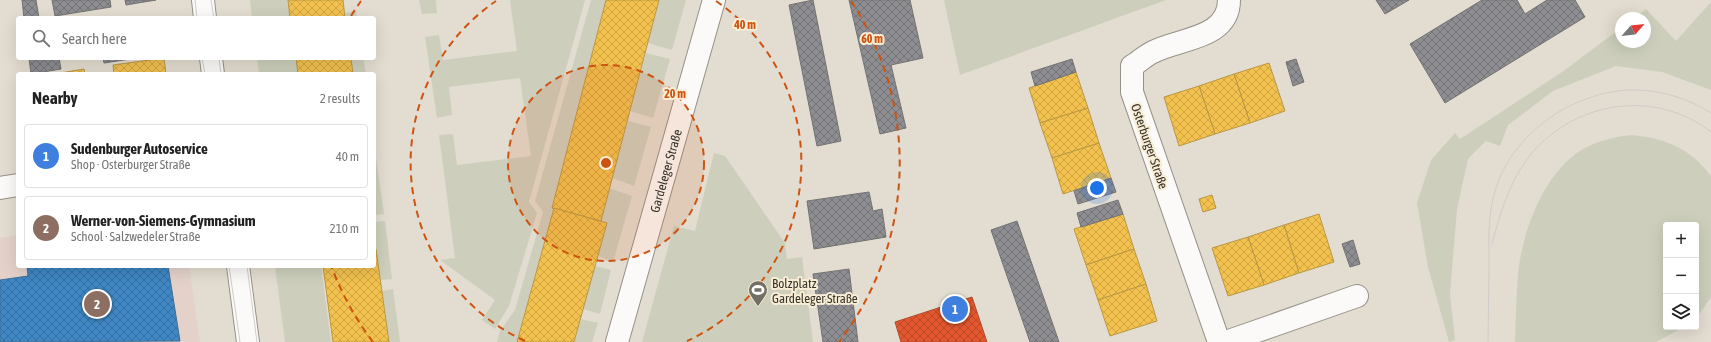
<!DOCTYPE html>
<meta charset="utf-8">
<style>
:root{--surface:#fff;--page:#f2f2f2;--text:#222;--muted:#767676;--line:#e0e0e0;--accent:#746f65}
body{margin:0;font-family:"Asap Condensed",sans-serif;background:var(--page);color:var(--text)}
.controls{position:absolute;right:12px;bottom:12px;display:grid;overflow:hidden;border-radius:4px;box-shadow:0 4px 16px #0002}
.controls button{width:36px;height:36px;display:grid;place-items:center;padding:0;border:0;border-bottom:1px solid var(--line);background:var(--surface);color:var(--text);font:20px sans-serif}
.compass{position:absolute;left:1615px;top:12px;width:36px;height:36px;border-radius:50%;background:var(--surface);box-shadow:0 4px 16px #0002;rotate:63deg}
.you{position:absolute;left:1097px;top:188px;width:14px;height:14px;margin:-10px;border:3px solid #fff;border-radius:50%;background:#1a73e8;box-shadow:0 0 0 6px #1a73e833}
.badge{display:grid;place-items:center;width:26px;height:26px;border-radius:50%;background:var(--accent);color:#fff;font-size:13px;font-weight:700}
.pin{position:absolute;translate:-50% -50%;border:2px solid #fff;box-shadow:0 1px 4px #0006}
.list{margin:0;padding:0;list-style:none}
h2{display:flex;justify-content:space-between;align-items:center;height:52px;margin:0;padding:0 16px;font-size:17px}
h2 small{font-size:13px;font-weight:400;color:var(--muted)}
.list li{display:grid;grid-template-columns:26px 1fr auto;gap:12px;align-items:center;box-sizing:border-box;height:64px;margin:0 8px 8px;padding:0 8px;border:1px solid var(--line);border-radius:4px}
.list b{display:block;font-size:15px;white-space:nowrap}
.list p{margin:0;font-size:13px;white-space:nowrap;color:var(--muted)}
.list em{font-size:13px;font-style:normal;color:var(--muted)}
.icon{flex:none;width:22px;height:22px;fill:none;stroke:currentColor;stroke-width:2;stroke-linecap:round;stroke-linejoin:round}
.map{position:relative;flex:none;width:1711px;height:342px;overflow:hidden}
.search{position:absolute;background:var(--surface);box-shadow:0 4px 16px #0002;left:16px;top:16px;width:360px;height:44px;display:flex;align-items:center;gap:10px;box-sizing:border-box;padding:0 14px;border-radius:4px;color:var(--muted);font-size:15px}
.panel{position:absolute;background:var(--surface);box-shadow:0 4px 16px #0002;left:16px;top:72px;width:360px;height:196px;border-radius:4px}
.map>svg:first-child{display:block}
.education{fill:#e4d2ca}
.green{fill:#cdcfbc}
.homes{fill:url(#homes-cross-hatch);stroke:#ba9744}
.shops{fill:url(#shops-cross-hatch);stroke:#b04c2d}
.schools{fill:url(#schools-cross-hatch);stroke:#3d6f97}
.industry{fill:url(#industry-cross-hatch);stroke:#747273}
.lines{fill:none;stroke-linecap:round;stroke-linejoin:round}
.minor-casing{stroke:#969188;stroke-width:24}
.minor{stroke:#fbfaf8;stroke-width:22}
.tram{stroke:#cfcdc9;stroke-width:1}
.ring{fill:none;stroke:#ce5311;stroke-width:2;stroke-dasharray:7 5}
.labels{text-anchor:middle;stroke-width:4;stroke-linejoin:round;paint-order:stroke}
.street-label{font-size:13px;fill:#38342b;stroke:#f8edd5}
.poi-label{font-size:13px;fill:#38342b;stroke:#f8edd5;text-anchor:start}
.centre{fill:#ce5311;stroke:#f8edd5;stroke-width:2}
.ring-label{font-size:12px;text-anchor:middle;font-weight:bold;fill:#ce5311;stroke:#f8edd5;stroke-width:4;stroke-linejoin:round;paint-order:stroke}
</style>
<div class="map">
<svg width="1711" height="342" viewBox="0 0 1711 342">
<defs>
<pattern id="homes-cross-hatch" width="8" height="8" patternUnits="userSpaceOnUse"><rect width="8" height="8" fill="#f2c14e"/><path d="M0 0l8 8M0 8l8-8" fill="none" stroke="#d0a644"/></pattern>
<pattern id="shops-cross-hatch" width="8" height="8" patternUnits="userSpaceOnUse"><rect width="8" height="8" fill="#e4572e"/><path d="M0 0l8 8M0 8l8-8" fill="none" stroke="#ba4927"/></pattern>
<pattern id="schools-cross-hatch" width="8" height="8" patternUnits="userSpaceOnUse"><rect width="8" height="8" fill="#3f88c5"/><path d="M0 0l8 8M0 8l8-8" fill="none" stroke="#3670a0"/></pattern>
<pattern id="industry-cross-hatch" width="8" height="8" patternUnits="userSpaceOnUse"><rect width="8" height="8" fill="#8d8d92"/><path d="M0 0l8 8M0 8l8-8" fill="none" stroke="#747477"/></pattern>
</defs>
<rect width="100%" height="100%" fill="#e3dcd0"/>
<!-- education -->
<path class="education" d="M18,235v31h171l11,76h-200v-104z"/>
<!-- green -->
<g class="green">
<path d="M250,0h38l2,18h-38z"/>
<path d="M419,0h17l1,13 -15,1z"/>
<path d="M510,0h75l-56,202 8,11 -28,93 -14,23 -13,-9 13,-20 -55,-40 15,-2 -16,-123 14,-1 4,31 74,-9 -11,-78 -71,9 3,28 -15,3 -12,-81 14,-2 4,25 74,-9z"/>
<path d="M591,0h15l-54,207 2,1 -37,134h-20l3,-11 15,-21 28,-98 -8,-11z"/>
<path d="M659,0h27l-14,50 -24,-7z"/>
<path d="M944,0h222l-206,75z"/>
<path d="M1711,2v88l-49,-18 -46,-6 -63,25 -45,34 -8,21 -14,-5 -18,18 -11,50 -7,85 5,46 -6,2 -21,-75 -11,-64 14,-43 24,-27 5,6 105,-69 56,-42v14h24v-24h-11l12,-9 30,32z"/>
<path d="M356,11l1,7h-12v-5z"/>
<path d="M646,53l24,6 -17,59 -23,-7z"/>
<path d="M257,58h39l2,16h-39z"/>
<path d="M351,58h12l3,16h-13z"/>
<path d="M628,121l23,6 -17,59 -22,-8z"/>
<path d="M1631,135c34,3 59,13 80,41v121l-15,22v-94h-30v102h18l-28,15h-141c1,-22 1,-45 3,-67 4,-44 27,-107 69,-128 14,-7 28,-10 44,-12z"/>
<path d="M374,151h1l9,63 -10,1z"/>
<path d="M714,153l11,3 60,87 2,16 15,-2 11,85h-171l32,-116 21,5z"/>
<path d="M609,188l23,8 -19,66 -15,-6 9,-33 -6,-2z"/>
<path d="M385,221l7,58 -12,1 -4,-31h-2v-27z"/>
<path d="M275,266h46l10,76h-46z"/>
<path d="M595,266l16,4 -11,44 -17,-5z"/>
<path d="M393,289l7,53h-11l-7,-51z"/>
<path d="M581,319l17,4 -6,19h-18z"/>
</g>
<!-- homes -->
<g class="homes">
<path d="M288,0h55l2,18h-55z"/>
<path d="M606,0h53l-58,221 -49,-13z"/>
<path d="M164,58l2,16h-52l-1,-9z"/>
<path d="M296,58h55l2,16h-55z"/>
<path d="M1269,63l16,48 -35,12 -16,-49z"/>
<path d="M84,69l1,5h-31z"/>
<path d="M1076,72l12,36 -48,15 -11,-35z"/>
<path d="M1234,74l16,49 -35,11 -16,-48z"/>
<path d="M1199,86l16,48 -36,12 -15,-49z"/>
<path d="M1088,108l11,35 -47,15 -12,-35z"/>
<path d="M1099,143l12,35 -48,16 -11,-36z"/>
<path d="M1212,195l4,13 -13,4 -4,-13z"/>
<path d="M554,208l53,15 -33,119h-57z"/>
<path d="M1123,214l11,35 -48,16 -12,-36z"/>
<path d="M1319,214l15,48 -35,11 -15,-48z"/>
<path d="M1284,225l15,48 -35,12 -16,-48z"/>
<path d="M1248,237l16,48 -36,11 -16,-48z"/>
<path d="M374,249h2l13,93h-56l-10,-76h51z"/>
<path d="M1134,249l12,35 -48,16 -12,-35z"/>
<path d="M1146,284l11,37 -47,15 -12,-36z"/>
</g>
<!-- shops -->
<path class="shops" d="M972,297l15,45h-86l-6,-20z"/>
<!-- schools -->
<path class="schools" d="M27,266h141l12,75 -180,1v-62l28,-4z"/>
<!-- industry -->
<g class="industry">
<path d="M22,0h14l3,18h-15z"/>
<path d="M52,0h58l1,7 -56,9z"/>
<path d="M125,0h31l-30,5z"/>
<path d="M813,0l28,141 -24,5 -28,-141z"/>
<path d="M849,0h61l13,58 -32,7 15,63 -26,6z"/>
<path d="M1376,0h33l-24,14z"/>
<path d="M1482,0h35l8,14 22,-14h28l10,17 -140,86 -35,-59z"/>
<path d="M29,58h30l2,11 -30,5z"/>
<path d="M103,58h34l-33,5z"/>
<path d="M1072,59l4,13 -41,14 -4,-14z"/>
<path d="M1296,59l8,23 -11,4 -7,-24z"/>
<path d="M1111,178l5,14 -38,12 -4,-13z"/>
<path d="M869,192l4,19 9,-2 4,28 -72,12 -7,-48z"/>
<path d="M1118,200l5,14 -42,13 -4,-14z"/>
<path d="M1017,221l42,121h-29l-39,-112z"/>
<path d="M1353,240l7,24 -10,3 -8,-23z"/>
<path d="M849,269l9,73h-35l-10,-68z"/>
</g>
<g class="lines">
<!-- minor casing -->
<g class="minor-casing">
<g id="minor">
<path d="M203,0l2,18"/>
<path d="M211,58l2,16"/>
<path d="M0,188l18,-3"/>
<path d="M238,266l10,76"/>
<path id="s1" d="M617,342l97,-342"/>
<path d="M1219,342l-87,-250v-26c7,-4 14,-11 21,-14 27,-14 76,-13 76,-52"/>
<path d="M1226,342l131,-46"/>
</g>
</g>
<!-- minor -->
<use href="#minor" class="minor"/>
<!-- tram -->
<g class="tram">
<path d="M195,0l2,18"/>
<path d="M211,0l3,18"/>
<path d="M202,58l3,16"/>
<path d="M219,58l2,16"/>
<path d="M1492,244c8,-30 17,-61 36,-86 43,-56 126,-71 183,-26"/>
<path d="M229,266l11,76"/>
<path d="M247,266l10,76"/>
<path d="M1488,342c0,-24 1,-49 1,-73 0,-28 -2,-57 8,-84 19,-55 81,-96 139,-95 25,0 54,9 75,23"/>
</g>
</g>
<!-- distance rings -->
<circle cx="606" cy="163" r="98" fill="#ce5311" fill-opacity=".12"/>
<g class="ring">
<circle cx="606" cy="163" r="98"/>
<path d="M525 341A196 196 0 0 1 496 1M716 1A196 196 0 0 1 687 341"/>
<path d="M373 342A294 294 0 0 1 332 268M351 16A294 294 0 0 1 361 1M851 1A294 294 0 0 1 839 342"/>
</g>
<!-- icons -->
<defs>
<g id="stadium-pin" transform="scale(1)"><path d="M0 17L-7.5 6A9.5 9.5 0 1 1 7.5 6Z" fill="#746f65" stroke="#f8edd5"/><path d="M0-5a6.5 5 0 1 0 0 10a6.5 5 0 1 0 0-10ZM-3.5-1.8h7v3.6h-7Z" fill="#fff"/></g>
</defs>
<g fill-rule="evenodd">
<use href="#stadium-pin" x="758" y="290"/>
</g>
<g class="labels">
<!-- street labels -->
<g class="street-label">
<text transform="translate(1150 146) rotate(71)" y="5">Osterburger Straße</text>
<text dy="5" stroke="none"><textPath href="#s1" startOffset="178">Gardeleger Straße</textPath></text>
</g>
<!-- poi labels -->
<g class="poi-label">
<text x="772" y="288">Bolzplatz<tspan x="772" dy="15">Gardeleger Straße</tspan></text>
</g>
</g>
<circle cx="606" cy="163" r="6" class="centre"/>
<g class="ring-label">
<text x="745" y="29">40 m</text>
<text x="872" y="43">60 m</text>
<text x="675" y="98">20 m</text>
</g>
</svg>
<div class="controls">
<button>+</button>
<button>−</button>
<button><svg class="icon" aria-label="layers" viewBox="0 0 24 24"><path d="M12 4l9 5-9 5-9-5zM3 14l9 5 9-5"/></svg></button>
</div>
<svg class="compass" viewBox="-18 -18 36 36"><path d="M0-13l5 13h-10z" fill="#e53935"/><path d="M0 13l5-13h-10z" fill="#767676"/></svg>
<div class="you"></div>
<div class="pin badge" style="left:955px;top:309px;background:#3f7fe0">1</div>
<div class="pin badge" style="left:97px;top:304px;background:#8d6e63">2</div>
<div class="search"><svg class="icon" aria-label="search" viewBox="0 0 24 24"><circle cx="10" cy="10" r="6"/><path d="M15 15l6 6"/></svg>Search here</div>
<section class="panel">
<h2>Nearby<small>2 results</small></h2>
<ul class="list">
<li><span class="badge" style="background:#3f7fe0">1</span><div><b>Sudenburger Autoservice</b><p>Shop · Osterburger Straße</p></div><em>40 m</em></li>
<li><span class="badge" style="background:#8d6e63">2</span><div><b>Werner-von-Siemens-Gymnasium</b><p>School · Salzwedeler Straße</p></div><em>210 m</em></li>
</ul>
</section>
</div>
